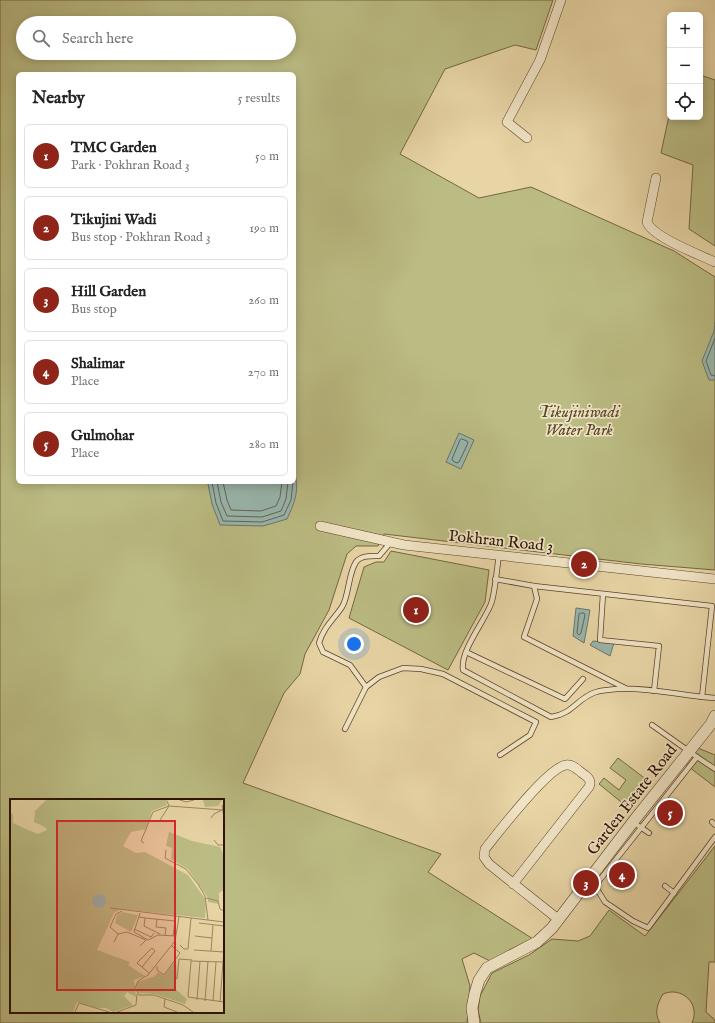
<!DOCTYPE html>
<meta charset="utf-8">
<style>
:root{--surface:#fff;--page:#f6f6f6;--text:#222;--muted:#767676;--line:#e0e0e0;--accent:#8f2418}
body{margin:0;font-family:"IM FELL English",serif;background:var(--page);color:var(--text)}
.controls{position:absolute;right:12px;top:12px;display:grid;overflow:hidden;border-radius:6px;box-shadow:0 2px 10px #0003}
.controls button{width:36px;height:36px;display:grid;place-items:center;padding:0;border:0;border-bottom:1px solid var(--line);background:var(--surface);color:var(--text);font:20px sans-serif}
.you{position:absolute;left:354px;top:644px;width:14px;height:14px;margin:-10px;border:3px solid #fff;border-radius:50%;background:#1a73e8;box-shadow:0 0 0 6px #1a73e833}
.badge{display:grid;place-items:center;width:26px;height:26px;border-radius:50%;background:var(--accent);color:#fff;font-size:13px;font-weight:700}
.pin{position:absolute;translate:-50% -50%;border:2px solid #fff;box-shadow:0 1px 4px #0006}
.list{margin:0;padding:0;list-style:none}
h2{display:flex;justify-content:space-between;align-items:center;height:52px;margin:0;padding:0 16px;font-size:17px}
h2 small{font-size:13px;font-weight:400;color:var(--muted)}
.list li{display:grid;grid-template-columns:26px 1fr auto;gap:12px;align-items:center;box-sizing:border-box;height:64px;margin:0 8px 8px;padding:0 8px;border:1px solid var(--line);border-radius:6px}
.list b{display:block;font-size:15px;white-space:nowrap}
.list p{margin:0;font-size:13px;white-space:nowrap;color:var(--muted)}
.list em{font-size:13px;font-style:normal;color:var(--muted)}
.icon{flex:none;width:22px;height:22px;fill:none;stroke:currentColor;stroke-width:2;stroke-linecap:round;stroke-linejoin:round}
.map{position:relative;flex:none;width:715px;height:1023px;overflow:hidden}
.search{position:absolute;background:var(--surface);box-shadow:0 2px 10px #0003;left:16px;top:16px;width:280px;height:44px;display:flex;align-items:center;gap:10px;box-sizing:border-box;padding:0 14px;border-radius:22px;color:var(--muted);font-size:15px}
.panel{position:absolute;background:var(--surface);box-shadow:0 2px 10px #0003;left:16px;top:72px;width:280px;height:412px;border-radius:6px}
.map>svg:first-child{display:block}
.green{fill:#bbbc83;stroke:#746642;fill-rule:evenodd}
.water{fill:#98b7ae;stroke:#6d7568}
.lines{fill:none;stroke-linecap:round;stroke-linejoin:round}
.shore{stroke:#626457;stroke-width:1}
.service-casing{stroke:#5b422a;stroke-width:6}
.minor-casing{stroke:#5b422a;stroke-width:10}
.tertiary-casing{stroke:#5b422a;stroke-width:12}
.service{stroke:#f0e4c5;stroke-width:4.5}
.minor{stroke:#f0e4c5;stroke-width:9}
.tertiary{stroke:#f0e4c5;stroke-width:11}
.labels{text-anchor:middle;stroke-width:3.5;stroke-linejoin:round;paint-order:stroke}
.park-label{font-size:16px;font-style:italic;fill:#574427;stroke:#f0e4c5}
.street-label{font-size:16px;fill:#2c1100;stroke:#f0e4c5}
.inset-road{fill:none;stroke:#9d8764;stroke-width:1}
.view{fill:#d62828;fill-opacity:0.15;stroke:#d62828;stroke-width:2}
.inset-edge{fill:none;stroke:#2c1100;stroke-width:2}
</style>
<div class="map">
<svg width="715" height="1023" viewBox="0 0 715 1023">
<rect width="100%" height="100%" fill="#e8d5a6"/>
<filter id="stains"><feTurbulence type="fractalNoise" baseFrequency=".005" numOctaves="4"/><feColorMatrix values="0 0 0 0 .2 0 0 0 0 .09 0 0 0 0 .02 0 0 0 .5 -.17"/></filter>
<radialGradient id="worn" r=".72"><stop offset=".6" stop-color="#630" stop-opacity="0"/><stop offset="1" stop-color="#630" stop-opacity=".3"/></radialGradient>
<!-- green -->
<g class="green">
<path d="M0,0h553l-17,50 -21,-5 -70,24 -45,85 79,44 52,-11 143,64 41,26v293l-74,-6 -257,-30 -6,12h-22l-9,8 -18,56 -24,44 -5,20 -16,19 -41,90 198,71 -13,18 105,67 -43,22 -16,-8 -12,6 8,27 -3,37h-467zM23,23h266v30h-266zM18,74h276v408h-276zM11,800h212v212h-212z"/>
<path d="M700,75l15,5v166l-26,-17 4,-64 -32,-12 9,-42v6h30z"/>
<path d="M391,551l98,19 -4,32 -37,68 -99,-52 15,-51 12,-5h8z"/>
<path d="M698,748l17,7v32l-30,-23z"/>
<path d="M618,758l33,25 -20,27 -32,-26 5,-6 15,12 7,-10 -16,-12z"/>
<path d="M715,846v116h-6l-3,50 9,8v3h-23c9,-20 -11,-37 -29,-29 -6,10 -9,19 -3,29h-179l-3,-13 2,-14 12,-23 37,-18 23,-16 26,2 12,-5 19,-26 36,26z"/>
</g>
<!-- water -->
<g class="water">
<path d="M715,322v58h-6l-7,-19 12,-30z"/>
<path d="M459,433l15,7 -13,29 -15,-7z"/>
<path d="M294,471c6,18 1,31 -7,48l-24,7 -43,-1 -8,-21 -4,-20 1,-2h85z"/>
<path d="M576,608l14,2 -6,33 -11,-7z"/>
<path d="M593,641l21,2 -4,13 -20,-11z"/>
</g>
<g class="lines">
<!-- shore -->
<g class="shore">
<path d="M715,338l-9,23 5,14 4,1"/>
<path d="M462,439l5,2 1,2 -9,19 -2,1 -4,-2 -1,-2 8,-19z"/>
<path d="M212,482l4,21 7,18 39,1 22,-7 7,-15 2,-18"/>
<path d="M217,482l4,20 6,14 35,1 19,-6 5,-12 2,-17"/>
<path d="M223,482l4,18 4,10 30,1 15,-5 4,-9 2,-15"/>
<path d="M581,613h3l1,2 -4,18 -2,2 -2,-2 2,-19z"/>
</g>
<!-- service casing -->
<g class="service-casing">
<g id="service">
<path d="M499,555c-2,12 -4,39 -8,49 -7,18 -31,47 -28,66l88,47c22,-3 26,-19 45,-25 6,-2 14,-2 21,-3 33,-2 65,7 98,9"/>
<path d="M495,579l39,7 3,13 -13,38 101,51"/>
<path d="M534,586l178,20 -10,91"/>
<path d="M603,594l-3,46 59,6 -5,45"/>
<path d="M466,652l99,47 18,-20"/>
<path d="M366,687l13,-10 24,-9 18,1 22,5 93,48 -6,13 -30,20"/>
<path d="M652,725l45,32 -102,129 10,16 28,19 15,7 67,-91"/>
<path d="M345,729l21,-42 -16,-22 -27,-13 -4,-9c4,-15 15,-24 23,-36 7,-11 6,-33 14,-45 5,-7 16,-6 23,-6l12,-14"/>
<path d="M697,757l18,12"/>
<path d="M633,822l16,11"/>
<path d="M712,822l3,3"/>
<path d="M665,886l9,7"/>
</g>
</g>
<!-- minor casing -->
<g class="minor-casing">
<g id="minor">
<path d="M527,138l-20,-16 33,-62 21,-60"/>
<path d="M656,178l-9,44c5,15 53,33 68,40"/>
<path d="M320,526l84,19 311,34"/>
<path d="M513,884l76,-97c3,-7 -1,-10 -7,-14 -5,-4 -10,-9 -16,-8 -18,2 -68,68 -81,84l-1,8 5,7 69,55"/>
</g>
</g>
<!-- tertiary casing -->
<g class="tertiary-casing">
<path id="tertiary" d="M474,1023l-2,-15 3,-15 4,-13 8,-12 50,-26 15,-14 84,-110 75,-94 4,-8"/>
</g>
<!-- service -->
<use href="#service" class="service"/>
<!-- minor -->
<use href="#minor" class="minor"/>
<!-- tertiary -->
<use href="#tertiary" class="tertiary"/>
</g>
<g class="labels">
<!-- park labels -->
<g class="park-label">
<text x="579" y="417">Tikujiniwadi<tspan x="579" dy="18">Water Park</tspan></text>
</g>
<!-- street labels -->
<g class="street-label">
<text transform="translate(501 540) rotate(6)" y="6">Pokhran Road 3</text>
<text transform="translate(631 799) rotate(-52)" y="6">Garden Estate Road</text>
</g>
</g>
<!-- overview -->
<g transform="translate(10 799)">
<rect width="214" height="214" fill="#e8d5a6"/>
<path d="M36,1h123l-3,1 1,4 -15,6 -6,18 -15,3 -8,14 13,7 9,-1 43,23 18,25 -1,18 -84,-9 -7,4 -17,37 33,12 -2,3 17,11 -11,4 2,17 -9,-5 -3,4 9,9 -20,7 -7,-4h-9l-20,-6 -4,10h-63v-199l3,1v9l15,7 10,4 9,-4 -2,-3 -11,-5 1,-11zM193,1h19l-4,6 -13,1zM159,33l23,9 28,6 4,9v34l-5,3v11l-11,-2v-4l-20,-29 -17,-10 1,-11 -6,-2zM112,113l16,3 -7,17 -16,-9 2,-8zM166,161l1,20h-3v8l13,11 -2,5 -30,-10 -17,-1 -2,-5 2,-6 17,-6 3,-4 6,4z" fill="#bbbc83"/>
<path d="M82 102a7 7 0 1 1 14 0a7 7 0 1 1-14 0Z" fill="#98b7ae"/>
<path class="inset-road" d="M170,1l6,2 8,-2M212,6l2,13M201,19l3,-4 8,-4M150,21l9,-14 54,4M204,41l4,5h6M134,44l-3,-2 12,-29 16,-6 -2,-5M156,51l-1,8 21,11 12,15 7,12 3,24M196,99l12,3 2,8 4,2M100,109l114,14M130,114l-6,19 14,8 10,-5 18,1M129,118l6,1 -1,8 16,8M169,118l-4,24 -27,34 -10,6 -3,7 4,7h15l29,10 10,7M135,119l30,3 -2,15M147,120l-1,8 10,1 -1,7M189,124l25,3M124,130l17,8 3,-4M108,135l9,-2 19,8 -6,6M185,137l17,2M104,143l4,-8 -8,-7 6,-13 6,-3M170,146l4,4h4l3,-31M184,151l30,2M201,152l2,-26M213,163l-32,-1 -3,36 36,5M147,167v4l7,5 16,-22 -8,-7M132,168l13,-16 -3,-3 -15,15 1,1 4,3 7,6M167,180l2,-20 13,1M155,200l-1,8 13,5M187,201l3,-39M195,202l3,-40M203,202l3,-39M210,203l4,-53M65,213l4,-9 30,9M107,213l19,-7 1,-11"/>
<path class="view" d="M47,22h118v169h-118z"/>
<rect width="214" height="214" class="inset-edge"/>
</g>
<rect width="100%" height="100%" filter="url(#stains)"/>
<rect width="100%" height="100%" fill="url(#worn)"/>
</svg>
<div class="controls">
<button>+</button>
<button>−</button>
<button><svg class="icon" aria-label="locate" viewBox="0 0 24 24"><circle cx="12" cy="12" r="6"/><path d="M12 2v4M12 18v4M2 12h4M18 12h4"/></svg></button>
</div>
<div class="you"></div>
<div class="pin badge" style="left:416px;top:610px">1</div>
<div class="pin badge" style="left:584px;top:564px">2</div>
<div class="pin badge" style="left:586px;top:883px">3</div>
<div class="pin badge" style="left:622px;top:875px">4</div>
<div class="pin badge" style="left:670px;top:813px">5</div>
<div class="search"><svg class="icon" aria-label="search" viewBox="0 0 24 24"><circle cx="10" cy="10" r="6"/><path d="M15 15l6 6"/></svg>Search here</div>
<section class="panel">
<h2>Nearby<small>5 results</small></h2>
<ul class="list">
<li><span class="badge">1</span><div><b>TMC Garden</b><p>Park · Pokhran Road 3</p></div><em>50 m</em></li>
<li><span class="badge">2</span><div><b>Tikujini Wadi</b><p>Bus stop · Pokhran Road 3</p></div><em>190 m</em></li>
<li><span class="badge">3</span><div><b>Hill Garden</b><p>Bus stop</p></div><em>260 m</em></li>
<li><span class="badge">4</span><div><b>Shalimar</b><p>Place</p></div><em>270 m</em></li>
<li><span class="badge">5</span><div><b>Gulmohar</b><p>Place</p></div><em>280 m</em></li>
</ul>
</section>
</div>
